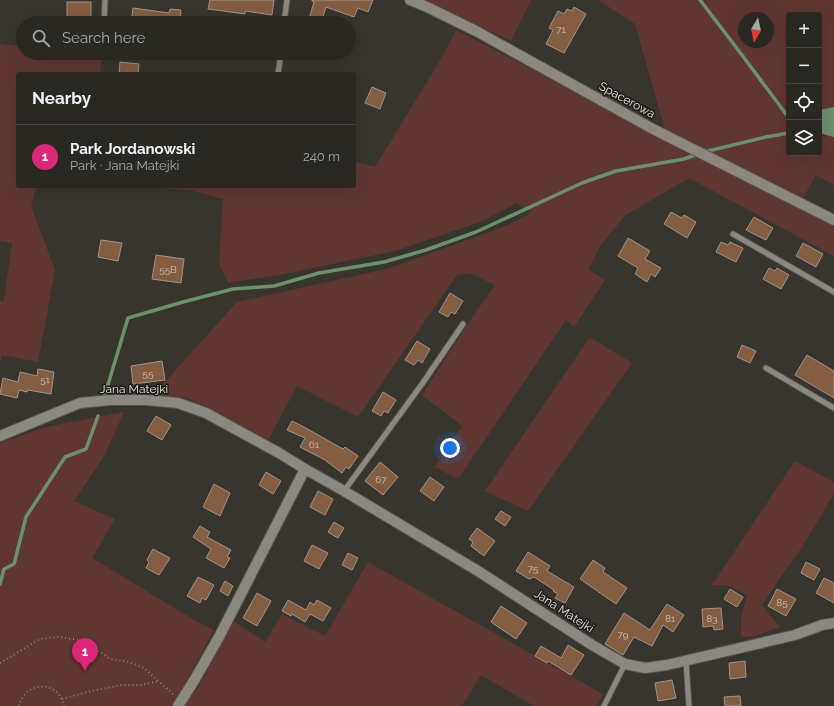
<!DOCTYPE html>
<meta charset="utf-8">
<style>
:root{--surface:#2a2822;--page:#32302a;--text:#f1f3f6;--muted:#a5a6a5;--line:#464440;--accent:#db2777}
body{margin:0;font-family:Raleway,sans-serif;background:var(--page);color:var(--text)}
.controls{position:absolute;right:12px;top:12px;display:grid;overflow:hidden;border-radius:4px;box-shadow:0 4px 16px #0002}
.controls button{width:36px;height:36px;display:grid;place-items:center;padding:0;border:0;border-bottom:1px solid var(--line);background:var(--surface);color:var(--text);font:20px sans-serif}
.compass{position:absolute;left:738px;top:12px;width:36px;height:36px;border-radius:50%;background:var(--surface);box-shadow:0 4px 16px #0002;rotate:189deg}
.you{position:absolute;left:450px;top:448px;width:14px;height:14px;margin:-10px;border:3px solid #fff;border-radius:50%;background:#1a73e8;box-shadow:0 0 0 6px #1a73e833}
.badge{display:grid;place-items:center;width:26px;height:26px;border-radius:50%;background:var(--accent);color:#fff;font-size:13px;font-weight:700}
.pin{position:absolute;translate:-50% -33px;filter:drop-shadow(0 1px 2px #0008)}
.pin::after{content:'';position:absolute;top:21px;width:14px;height:12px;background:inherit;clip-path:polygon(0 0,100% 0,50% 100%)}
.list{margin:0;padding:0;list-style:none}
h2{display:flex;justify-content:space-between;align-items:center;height:52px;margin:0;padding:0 16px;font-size:17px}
h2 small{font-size:13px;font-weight:400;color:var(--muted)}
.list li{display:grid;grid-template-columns:26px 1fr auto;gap:12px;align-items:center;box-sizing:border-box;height:64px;padding:0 16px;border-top:1px solid var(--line)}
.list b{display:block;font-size:15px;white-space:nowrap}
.list p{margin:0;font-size:13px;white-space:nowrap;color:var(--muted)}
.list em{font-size:13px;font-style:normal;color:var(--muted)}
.icon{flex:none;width:22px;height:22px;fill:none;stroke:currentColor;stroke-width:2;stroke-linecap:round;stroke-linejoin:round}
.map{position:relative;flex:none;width:834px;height:706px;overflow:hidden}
.search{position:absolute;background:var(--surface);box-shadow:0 4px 16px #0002;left:16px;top:16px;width:340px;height:44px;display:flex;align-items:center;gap:10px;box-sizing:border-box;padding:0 14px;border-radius:22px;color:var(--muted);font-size:15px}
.panel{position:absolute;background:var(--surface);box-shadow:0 4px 16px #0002;left:16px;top:72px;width:340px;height:116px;border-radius:4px}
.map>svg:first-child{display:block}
.green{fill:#603632;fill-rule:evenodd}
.water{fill:#6c906c}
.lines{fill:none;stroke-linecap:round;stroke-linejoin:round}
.stream{stroke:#6c906c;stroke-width:3.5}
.building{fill:#845d41;stroke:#9c948e}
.lane-casing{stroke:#57544e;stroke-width:7}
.street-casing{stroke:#57544e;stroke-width:12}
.path{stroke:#84827c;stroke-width:2;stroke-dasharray:1 3;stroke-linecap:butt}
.lane{stroke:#8c887f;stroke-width:5}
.street{stroke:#8c887f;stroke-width:10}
.labels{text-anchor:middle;stroke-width:3;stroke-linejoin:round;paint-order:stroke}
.number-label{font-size:10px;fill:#cdc2b7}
.street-label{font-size:12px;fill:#e5e3de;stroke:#1e1d19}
</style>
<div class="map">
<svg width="834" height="706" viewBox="0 0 834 706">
<rect width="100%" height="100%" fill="#38352e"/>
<!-- green -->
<g class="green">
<path d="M424,0h107l-20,41 -76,-37z"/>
<path d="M598,0h236v185l-18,-10 -13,23 -138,-68 -30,-106zM789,15h30v138h-30zM744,18h24v24h-24z"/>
<path d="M456,30l378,195v31l-145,-78 -63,37 -24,28 -14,26 17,11 -31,47 -8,-7 -108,159 -23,-12 27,-41 -40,-31 47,-73 26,-37 -25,-12 -13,2 -99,142 -61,-31 -29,54 -80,-42 -35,-3 84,-93 150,-33 121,-44 24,-13 -16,-9 -33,18 -88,30 -116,24 -51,8 -9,-19 4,-65 -33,-9 -64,-4h228v-25l21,6 67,-110z"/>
<path d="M0,44l23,2v7h79l-2,21h-82v112h19l-6,20 24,64 -17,92 -36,-7 -2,8v-62h4l8,-58 -12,-2z"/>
<path d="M590,337l42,26 -104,148 -43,-20z"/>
<path d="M124,412l-21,46 -29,43 41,18 -23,39 104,63 18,9 -28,52 11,8 36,-69 32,21 17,-28 43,22 43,-74 235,132 -6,12h-63l-53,-31 -19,31h-462v-263l46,-16z"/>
<path d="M795,461l39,21v12l-32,53 -20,28 -20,30 18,22 -24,9 -15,1v-20l6,-22 -20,-10h-15z"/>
</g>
<!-- water -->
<path class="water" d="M834,107v30l-8,-2 -7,-3v-22z"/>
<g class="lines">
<!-- stream -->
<g class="stream">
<path d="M700,0l42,55 47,63"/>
<path d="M704,152l62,-15 23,-4"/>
<path d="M104,398l24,-80 55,-16 50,-13 41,-3 45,-13 65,-11 42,-12 50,-18 106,-49 34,-12 68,-12 14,-5"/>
<path d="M0,584l4,-15 10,-5 12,-47 39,-60 21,-8 12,-33"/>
</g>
</g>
<!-- building -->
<g class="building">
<path d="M210,0h64l-2,15 -27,-4v3l-37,-5z"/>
<path d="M312,0h61l-5,12 -10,-4 -4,9 -28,-10 -5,16 -12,-4 5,-17 -2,-1z"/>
<rect x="67" y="2" width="24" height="17"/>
<path d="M574,7l12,7 -22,39 -18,-9 7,-14 -4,-2 9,-17 6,3 3,-5 5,2z"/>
<path d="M133,8l36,5 1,-4 11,1 -1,13h-49z"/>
<path d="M120,62l19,2 -1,10h-19z"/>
<path d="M372,87l14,6 -6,16 -15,-6z"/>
<path d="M671,212l11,6 2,-3 12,7 -9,16 -23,-14z"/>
<path d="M754,217l19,11 -7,12 -20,-10z"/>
<path d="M628,238l22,13 -5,8 16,9 -6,9 -4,-3 -4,8 -12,-8 3,-6 -20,-12z"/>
<path d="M101,240l21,3 -4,18 -20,-4z"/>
<path d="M721,242l7,3 2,-3 13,6 -7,14 -20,-10z"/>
<path d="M803,243l20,11 -7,13 -20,-11z"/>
<path d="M156,255l28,4 -3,24 -29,-4z"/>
<path d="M769,268l6,3 2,-3 12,7 -8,14 -18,-10z"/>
<path d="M450,293l13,8 -8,13 -4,-2 -3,5 -9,-5z"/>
<path d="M417,341l13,8 -8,14 -4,-3 -4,5 -9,-5z"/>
<path d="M742,345l14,6 -6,12 -13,-6z"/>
<path d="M807,355l27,16v27l-39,-23z"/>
<path d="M162,361l3,19 -32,4 -2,-18z"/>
<path d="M38,369l16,3 -3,22 -23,-4 -1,2 -8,-2 -2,8 -17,-4 3,-16 15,4 2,-10 17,4z"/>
<path d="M383,392l13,8 -8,13 -4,-2 -3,5 -9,-5z"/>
<path d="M156,416l15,9 -9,15 -15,-9z"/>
<path d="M292,421l12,6 39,22 2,-2 13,9 -9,13 -3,-2 -4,6 -17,-13 -25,-13 5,-9 -18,-8z"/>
<path d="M380,462l18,15 -15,18 -18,-14z"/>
<path d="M266,472l15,9 -8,13 -14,-9z"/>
<path d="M430,477l14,10 -10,14 -14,-10z"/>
<path d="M214,484l16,9 -10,23 -17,-9z"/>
<path d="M318,491l15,8 -8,16 -15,-8z"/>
<path d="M501,511l10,6 -6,9 -10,-7z"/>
<path d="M334,522l10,6 -6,10 -10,-6z"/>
<path d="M200,526l10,6 -3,5 24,13 -4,7 3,1 -6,10 -18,-10 5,-9 -18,-12z"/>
<path d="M477,528l18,13 -11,15 -13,-10 2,-4 -4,-3z"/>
<path d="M312,545l16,8 -9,16 -15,-8z"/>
<path d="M153,549l17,9 -11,17 -13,-7 3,-6 -2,-2z"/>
<path d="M528,552l22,14 -3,5 27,16 -9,16 -10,-5 3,-4 -5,-3 1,-1 -20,-13 -5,2 -13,-8z"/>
<path d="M348,553l10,5 -6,12 -10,-5z"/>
<path d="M593,560l12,8 -2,4 24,16 -11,16 -36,-25z"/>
<path d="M806,562l14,7 -6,11 -13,-7z"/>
<path d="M198,577l16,8 -8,15 -4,-2 -2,5 -13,-7z"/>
<path d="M824,578l10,5v20l-18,-10z"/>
<path d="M225,581l8,5 -5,10 -8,-5z"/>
<path d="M730,589l13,8 -6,10 -13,-8z"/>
<path d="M777,589l19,10 -10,17 -18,-10z"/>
<path d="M257,593l14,8 -14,25 -14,-8z"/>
<path d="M288,600l18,10 4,-8 4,3 3,-5 14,8 -8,13 -13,-7 -5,8 -13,-8 -1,2 -9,-5z"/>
<path d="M667,604l17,11 -11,17 -10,-7 -11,21 -18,-9 -11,18 -18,-11 19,-31 26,17z"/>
<path d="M501,606l26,17 -11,16 -25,-17z"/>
<path d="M721,608l2,21 -9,1 -1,-4 -10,1 -1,-18z"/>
<path d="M568,645l16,10 -13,20 -23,-14 -1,2 -12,-7 6,-10 20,12z"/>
<path d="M745,661l1,16 -16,2 -1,-16z"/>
<path d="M672,680l4,18 -18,3 -3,-18z"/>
<path d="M740,696l1,10h-16l-1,-9z"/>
</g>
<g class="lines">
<!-- lane casing -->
<g class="lane-casing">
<g id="lane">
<path d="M104,23l1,-23"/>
<path d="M284,23l3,-23"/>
<path d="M278,74l3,-21"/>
<path d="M733,234l101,58"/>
<path d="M766,368l68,40"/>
<path d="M344,491l78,-107 41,-60"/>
<path d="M686,661l3,45"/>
<path d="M604,706l21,-42"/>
</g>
</g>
<!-- street casing -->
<g class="street-casing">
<g id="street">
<path d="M410,0l17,7 49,24 175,97 183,92"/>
<path d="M0,436l80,-33 30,-3h36l32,3 28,10 73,40 26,16 39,22 134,80 114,74 33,19 20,4 22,-3 128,-30 27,-10 12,-2"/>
<path d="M178,706l17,-27 24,-42 86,-168"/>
</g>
</g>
<!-- path -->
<g class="path">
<path d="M0,663l40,-24 18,-2 22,3 19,11 11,8 19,3 15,6 29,26"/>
<path d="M62,699l29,-8 31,-6h19l18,-4"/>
<path d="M19,706c6,-26 40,-26 45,0"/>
</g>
<!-- lane -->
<use href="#lane" class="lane"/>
<!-- street -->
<use href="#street" class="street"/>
</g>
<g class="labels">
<!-- number labels -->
<g class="number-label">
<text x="561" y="33">71</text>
<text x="168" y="273">55B</text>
<text x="148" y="377">55</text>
<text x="45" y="383">51</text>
<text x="314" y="448">61</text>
<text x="381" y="483">67</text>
<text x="533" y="572">75</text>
<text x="782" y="606">85</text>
<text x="670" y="622">81</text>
<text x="712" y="622">83</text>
<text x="623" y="638">79</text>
</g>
<!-- street labels -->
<g class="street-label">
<text transform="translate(627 100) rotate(29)" y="4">Spacerowa</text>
<text x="134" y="393">Jana Matejki</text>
<text transform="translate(564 611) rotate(33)" y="4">Jana Matejki</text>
</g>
</g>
</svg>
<div class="controls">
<button>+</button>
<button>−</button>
<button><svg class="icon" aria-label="locate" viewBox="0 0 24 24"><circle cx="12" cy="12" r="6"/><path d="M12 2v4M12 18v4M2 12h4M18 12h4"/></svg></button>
<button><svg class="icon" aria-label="layers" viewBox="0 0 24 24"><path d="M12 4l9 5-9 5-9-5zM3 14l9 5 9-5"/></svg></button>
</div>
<svg class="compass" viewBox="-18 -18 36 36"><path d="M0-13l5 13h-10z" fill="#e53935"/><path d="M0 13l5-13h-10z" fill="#a5a6a5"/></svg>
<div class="you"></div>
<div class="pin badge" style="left:85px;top:671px">1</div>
<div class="search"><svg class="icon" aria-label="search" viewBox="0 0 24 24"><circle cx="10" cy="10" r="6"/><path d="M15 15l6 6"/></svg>Search here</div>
<section class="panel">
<h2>Nearby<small></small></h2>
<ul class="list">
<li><span class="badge">1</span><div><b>Park Jordanowski</b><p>Park · Jana Matejki</p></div><em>240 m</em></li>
</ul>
</section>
</div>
